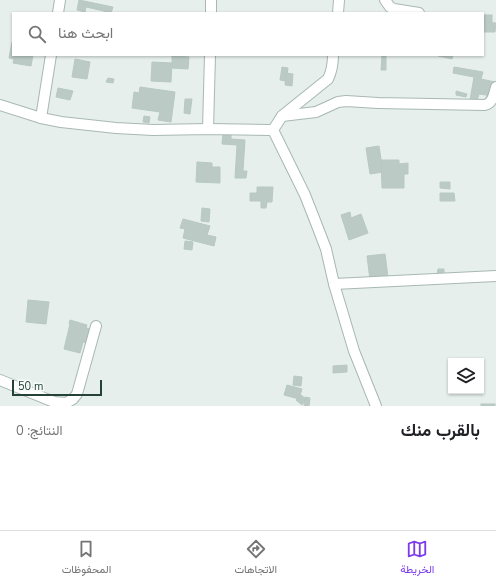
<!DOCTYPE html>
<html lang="ar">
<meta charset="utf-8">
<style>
:root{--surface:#fff;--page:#f2f2f2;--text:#202124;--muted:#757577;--line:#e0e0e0;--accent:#7c3aed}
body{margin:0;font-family:"Nunito Sans",Vazirmatn,sans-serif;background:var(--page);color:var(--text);direction:rtl}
.controls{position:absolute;right:12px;bottom:12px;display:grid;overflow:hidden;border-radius:0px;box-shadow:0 1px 3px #0004}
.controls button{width:36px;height:36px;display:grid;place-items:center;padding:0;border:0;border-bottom:1px solid var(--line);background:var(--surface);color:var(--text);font:20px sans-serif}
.scale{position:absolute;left:12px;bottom:10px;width:90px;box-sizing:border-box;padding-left:4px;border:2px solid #24423a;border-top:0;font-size:11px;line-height:14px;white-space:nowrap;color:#24423a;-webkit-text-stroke:3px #f7fbf9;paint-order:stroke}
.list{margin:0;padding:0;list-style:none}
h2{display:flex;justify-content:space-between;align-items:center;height:52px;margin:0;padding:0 16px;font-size:17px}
h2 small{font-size:13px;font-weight:400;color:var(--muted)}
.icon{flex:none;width:22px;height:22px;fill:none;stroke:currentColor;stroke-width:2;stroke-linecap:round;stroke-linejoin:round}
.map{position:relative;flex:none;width:496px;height:406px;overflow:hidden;direction:ltr}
.search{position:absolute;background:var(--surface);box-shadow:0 1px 3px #0004;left:12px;right:12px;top:12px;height:44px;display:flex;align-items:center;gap:10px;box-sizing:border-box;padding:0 14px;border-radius:0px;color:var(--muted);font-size:15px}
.sheet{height:124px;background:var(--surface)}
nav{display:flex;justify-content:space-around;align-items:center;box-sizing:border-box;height:56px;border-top:1px solid var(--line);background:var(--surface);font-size:11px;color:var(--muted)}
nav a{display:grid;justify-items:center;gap:2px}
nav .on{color:var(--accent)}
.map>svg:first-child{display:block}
.building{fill:#bbcac4;stroke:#b8c9c2}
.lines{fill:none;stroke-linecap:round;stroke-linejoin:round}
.minor-casing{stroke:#a8b8b2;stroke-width:12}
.minor{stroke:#fff;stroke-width:10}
</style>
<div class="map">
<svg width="496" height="406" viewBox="0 0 496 406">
<rect width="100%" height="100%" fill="#e6efeb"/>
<!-- building -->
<g class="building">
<path d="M79,0l34,7 -2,6h-7v-2l-18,-4 -1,5 -8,-2z"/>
<rect x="483" y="15" width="9" height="8"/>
<path d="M483,22l13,1 -1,9h-12z"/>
<path d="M12,42l1,1v12h20l-2,11 -18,-3 1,-4 -5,-1z"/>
<path d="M382,55h4v15h-5z"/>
<path d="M438,55h15l-1,4 -14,-3z"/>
<path d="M172,56l17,1 -1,12 -16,-1z"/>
<path d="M75,59l15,3 -3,17 -15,-2z"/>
<path d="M152,62l20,1 -1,19 -20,-1z"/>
<path d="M282,67l6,1 -2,13 -6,-1z"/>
<path d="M454,67l29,5 -2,7 14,3 -2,14 -14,-2 -2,7 -7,-1 4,-23 -21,-4z"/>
<path d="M286,73l7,1 -1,12 -7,-1z"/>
<path d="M108,78l6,1 -1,4 -7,-1z"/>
<path d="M140,87l35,5 -4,30 -13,-2 2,-8 -28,-4 2,-16 5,1z"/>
<path d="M58,88l15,3 -3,9 -14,-3z"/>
<path d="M456,91l11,3 -1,3 -10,-2z"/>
<path d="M185,99h7l-2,15 -6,-1z"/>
<path d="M144,116l6,1 -1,6 -6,-1z"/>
<path d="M223,133l8,1v5l14,1 -2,31h4l-1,7h-11l2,-33 -15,-1z"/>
<path d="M379,146l4,26 -13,2 -4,-26z"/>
<path d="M381,160h18v4l9,-1v11h-4v14h-22z"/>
<path d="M197,162l15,1v4h8v16l-24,-1z"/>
<path d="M440,182h10v7l-10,-1z"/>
<path d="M257,187h16l-1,15h-5l-1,6h-5v-7h-11v-8h7z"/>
<path d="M440,193h14l1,8h-15z"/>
<path d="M202,208l8,1 -1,13 -8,-1z"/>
<path d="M350,212l1,6 10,-4 7,19 -19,7 -8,-25z"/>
<path d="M183,219l27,7 -3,9 9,2 -2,9 -31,-8 2,-9 -5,-1z"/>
<path d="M185,241l8,1 -1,8 -8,-1z"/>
<path d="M385,254l3,23 -18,3 -3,-24z"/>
<path d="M438,269h6v7h-7z"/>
<path d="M28,300l21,2 -3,22 -20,-2z"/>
<path d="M70,320l17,5 -1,3 4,1 -4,14 -3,-1 -3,11 -16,-4 6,-25h-1z"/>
<path d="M347,365v7l-14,1v-7z"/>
<path d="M294,376l8,1 -1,9 -8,-1z"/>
<path d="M287,385l15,4 -3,10 -15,-4z"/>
<path d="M301,395l5,4 -4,6 -6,-5z"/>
<path d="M305,397l5,1 -1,8h-5z"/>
<rect x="481" y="404" width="14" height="2"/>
</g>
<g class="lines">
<!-- minor casing -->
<g class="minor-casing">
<g id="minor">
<path d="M385,0l5,7 4,2 25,4"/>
<path d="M58,13l2,-13"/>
<path d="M211,13v-13"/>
<path d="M338,13l1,-13"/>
<path d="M0,105l41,13 20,4 55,6 37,2 55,-1 65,1 32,65 11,28 10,26 8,35 20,67 22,55"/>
<path d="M282,116l34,-4 22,-10 8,-1 32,2 107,2c8,-2 9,-11 11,-18"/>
<path d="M41,118l10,-63"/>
<path d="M208,129l2,-74"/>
<path d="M273,130l9,-14 46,-37c4,-8 5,-16 5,-24"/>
<path d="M334,284l162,-8"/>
<path d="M0,380l54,22 12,1 7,-4 4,-5 19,-68"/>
</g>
</g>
<!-- minor -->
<use href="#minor" class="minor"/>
</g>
</svg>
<div class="controls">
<button><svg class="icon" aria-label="layers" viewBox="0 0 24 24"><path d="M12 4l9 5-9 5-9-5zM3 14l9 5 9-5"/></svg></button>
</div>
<div class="scale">50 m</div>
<div class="search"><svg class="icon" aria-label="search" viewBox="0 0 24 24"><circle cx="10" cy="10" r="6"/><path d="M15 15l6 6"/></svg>ابحث هنا</div>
</div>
<section class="sheet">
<h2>بالقرب منك<small>النتائج: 0</small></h2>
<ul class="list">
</ul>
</section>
<nav>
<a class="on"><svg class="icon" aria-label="map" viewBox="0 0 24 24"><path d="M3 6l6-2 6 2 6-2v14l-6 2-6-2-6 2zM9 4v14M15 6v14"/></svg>الخريطة</a>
<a><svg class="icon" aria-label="directions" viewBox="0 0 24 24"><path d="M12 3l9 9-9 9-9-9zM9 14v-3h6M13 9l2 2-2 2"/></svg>الاتجاهات</a>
<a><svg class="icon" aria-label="saved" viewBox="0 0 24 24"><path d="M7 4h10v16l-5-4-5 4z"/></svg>المحفوظات</a>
</nav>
